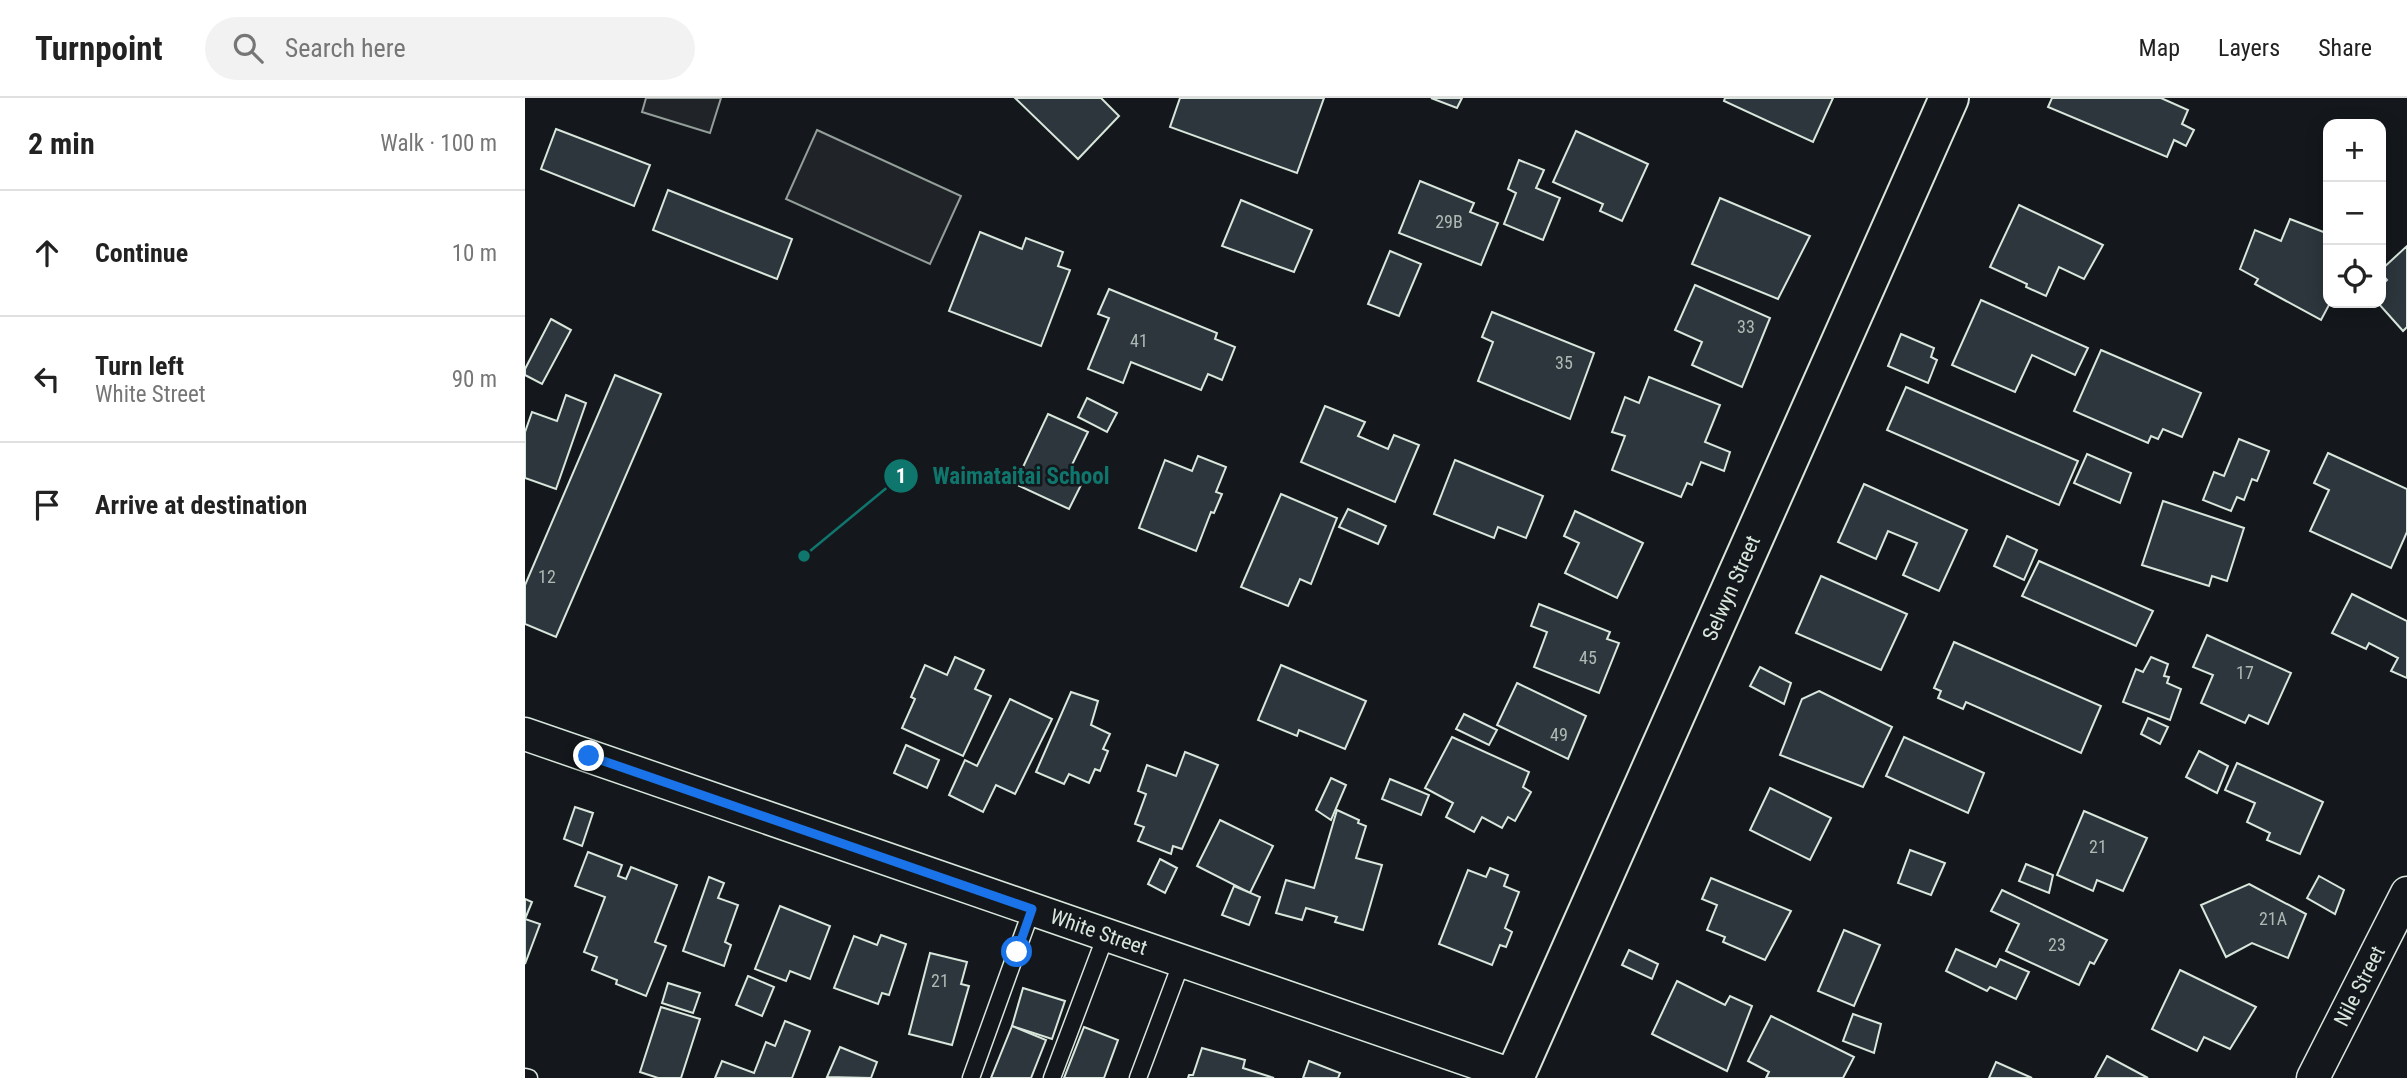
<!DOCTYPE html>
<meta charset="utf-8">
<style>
:root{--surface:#fff;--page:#f2f2f2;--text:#222;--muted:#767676;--line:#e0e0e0}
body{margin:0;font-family:"Roboto Condensed",sans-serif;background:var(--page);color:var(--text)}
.controls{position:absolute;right:21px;top:21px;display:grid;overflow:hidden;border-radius:14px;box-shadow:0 4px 18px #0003}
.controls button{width:63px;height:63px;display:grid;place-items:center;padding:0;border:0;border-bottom:2px solid var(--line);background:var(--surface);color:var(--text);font:35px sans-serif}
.stop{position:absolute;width:21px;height:21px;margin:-16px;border:5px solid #1a73e8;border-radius:50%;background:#fff}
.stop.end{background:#1a73e8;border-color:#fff;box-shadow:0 2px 7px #0008}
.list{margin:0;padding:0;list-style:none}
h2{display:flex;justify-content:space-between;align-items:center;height:91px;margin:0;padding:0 28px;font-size:30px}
h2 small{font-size:23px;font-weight:400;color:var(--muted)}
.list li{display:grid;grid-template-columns:46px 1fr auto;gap:21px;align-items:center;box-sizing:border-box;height:126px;padding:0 28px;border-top:2px solid var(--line)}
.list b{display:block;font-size:26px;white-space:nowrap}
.list p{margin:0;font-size:23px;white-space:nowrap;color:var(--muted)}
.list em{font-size:23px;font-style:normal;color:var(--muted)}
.icon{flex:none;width:38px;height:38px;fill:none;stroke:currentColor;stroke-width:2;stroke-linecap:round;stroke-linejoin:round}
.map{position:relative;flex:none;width:1882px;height:980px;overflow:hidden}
header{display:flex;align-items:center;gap:42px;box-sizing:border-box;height:98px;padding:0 35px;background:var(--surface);border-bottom:2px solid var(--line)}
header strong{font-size:33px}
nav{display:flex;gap:38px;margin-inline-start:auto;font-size:24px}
.search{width:490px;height:63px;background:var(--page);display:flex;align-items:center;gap:18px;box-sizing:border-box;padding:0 24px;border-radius:38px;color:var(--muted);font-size:26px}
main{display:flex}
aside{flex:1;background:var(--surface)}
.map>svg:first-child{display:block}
.green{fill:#202428;stroke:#939e99;stroke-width:2}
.building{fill:#2c363c;stroke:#d8e6dc;stroke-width:2}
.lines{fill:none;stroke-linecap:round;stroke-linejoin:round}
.service-casing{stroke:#d8e6dc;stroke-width:19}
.minor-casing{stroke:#d8e6dc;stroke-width:35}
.tertiary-casing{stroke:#d8e6dc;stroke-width:42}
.service{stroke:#14181c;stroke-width:16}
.minor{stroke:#14181c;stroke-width:32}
.tertiary{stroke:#14181c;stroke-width:38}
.route{stroke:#1a73e8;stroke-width:9}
.labels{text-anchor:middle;stroke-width:5;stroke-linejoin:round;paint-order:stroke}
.number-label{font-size:18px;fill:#adbab4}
.street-label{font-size:21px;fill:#d8e6dc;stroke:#14181c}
.leader{fill:none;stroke:#0f766e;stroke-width:2.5}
.callout-dot{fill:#0f766e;stroke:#14181c;stroke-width:2.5}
.mark-label{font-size:21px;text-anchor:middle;font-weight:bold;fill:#fff}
.callout-label{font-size:23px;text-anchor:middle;font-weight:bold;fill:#0f766e;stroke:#14181c;stroke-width:5;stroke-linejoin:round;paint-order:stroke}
</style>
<header>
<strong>Turnpoint</strong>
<div class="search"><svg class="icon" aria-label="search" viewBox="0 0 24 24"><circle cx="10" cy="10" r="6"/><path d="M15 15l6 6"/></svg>Search here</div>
<nav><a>Map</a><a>Layers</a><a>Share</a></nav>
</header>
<main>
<aside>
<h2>2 min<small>Walk · 100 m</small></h2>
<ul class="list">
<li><svg class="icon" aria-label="ahead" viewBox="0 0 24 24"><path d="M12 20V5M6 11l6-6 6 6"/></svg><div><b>Continue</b></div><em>10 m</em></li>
<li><svg class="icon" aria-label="left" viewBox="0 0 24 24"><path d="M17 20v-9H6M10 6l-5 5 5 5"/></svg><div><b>Turn left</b><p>White Street</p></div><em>90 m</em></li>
<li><svg class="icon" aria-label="arrive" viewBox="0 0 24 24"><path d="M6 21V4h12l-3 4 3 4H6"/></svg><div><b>Arrive at destination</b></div></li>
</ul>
</aside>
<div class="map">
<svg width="1882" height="980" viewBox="0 0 1882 980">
<rect width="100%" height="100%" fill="#14181c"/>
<!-- green -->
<g class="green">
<path d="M121,0h75l-11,35 -68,-21z"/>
<path d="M292,32l144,66 -31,68 -144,-65z"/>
</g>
<!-- building -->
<g class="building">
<path d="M490,0h86l18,18 -41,43z"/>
<path d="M655,0h144l-27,75 -127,-46z"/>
<path d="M906,0h31l-5,10z"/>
<path d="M1200,0h108l-20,44 -89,-41z"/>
<path d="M1527,0h109l27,12 -6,14 12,6 -8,16 -12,-6 -7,17 -119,-50z"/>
<path d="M31,31l94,36 -16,41 -93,-37z"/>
<path d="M1051,33l72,33 -26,57 -22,-10 3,-7 -50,-22z"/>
<path d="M994,62l25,10 -8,18 24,10 -17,42 -39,-16 12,-31 -8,-4z"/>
<path d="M895,83l54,22 -4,9 28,11 -17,42 -82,-32z"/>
<path d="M143,92l124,49 -15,40 -124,-49z"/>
<path d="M1195,100l90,38 -32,63 -86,-35z"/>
<path d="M716,102l71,30 -18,42 -72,-26z"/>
<path d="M1494,107l84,40 -19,34 -25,-12 -13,29 -20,-9 1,-3 -37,-17z"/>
<path d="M1765,121l36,14 2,-3v73h2l-9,17 -66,-36 3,-5 -18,-10 15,-39 26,11z"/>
<path d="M455,134l42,17 4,-11 37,14 -5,14 12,4 -29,76 -92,-35z"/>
<path d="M1882,148v81l-4,4 -25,-28h3v-17l6,-6 -6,-7v-3z"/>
<path d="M865,153l31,13 -22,52 -31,-12z"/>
<path d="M1170,187l75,33 -28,69 -50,-22 10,-23 -27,-12z"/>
<path d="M584,191l108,44 -2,6 20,8 -13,33 -14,-6 -7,16 -70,-28 -8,21 -35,-14 21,-51 -11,-4z"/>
<path d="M1456,202l107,48 -13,27 -43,-20 -17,37 -63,-27z"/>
<path d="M967,214l102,41 -24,66 -92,-38 15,-39 -11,-5z"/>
<path d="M26,221l20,11 -29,54 -17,-9v-6z"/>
<path d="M1376,236l33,14 -3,9 6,3 -9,23 -40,-17z"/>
<path d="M1576,252l100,43 -19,44 -19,-8 -5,10 -7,-3 -3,7 -74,-32z"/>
<path d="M90,277l46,19 -105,243 -31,-13v-39z"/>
<path d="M1124,279l71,28 -15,37 25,10 -6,19 -23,-9 -9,23 -5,-2 -6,14 -69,-27 13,-34 -13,-4 13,-35 14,6z"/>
<path d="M1381,289l172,74 -19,44 -172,-75z"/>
<path d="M41,297l20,8 -30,86 -31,-11v-46l7,-20 25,9z"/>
<path d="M562,300l30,15 -10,19 -29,-15z"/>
<path d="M800,308l40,16 -7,14 30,13 6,-14 25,10 -24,57 -94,-40z"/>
<path d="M523,316l40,18 -20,41 15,8 -14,28 -54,-25z"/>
<path d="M1714,341l30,12 -12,30 -5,-2 -8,21 -7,-3 -6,14 -28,-11 11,-28 10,4z"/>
<path d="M1803,355l79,36v43l-16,36 -81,-37 19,-41 -15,-7z"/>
<path d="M1562,356l44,19 -11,30 -46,-20z"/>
<path d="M673,358l28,11 -10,25 6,2 -8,19 -3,-1 -15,39 -57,-23 26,-68 27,11z"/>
<path d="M930,362l88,36 -17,42 -28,-11 -4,11 -60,-24z"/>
<path d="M1339,386l103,46 -28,61 -36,-16 14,-32 -29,-12 -12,28 -38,-17z"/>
<path d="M756,396l56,24 -26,66 -11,-5 -12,27 -47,-19z"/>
<path d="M1638,403l81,27 -17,53 -15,-5 -3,10 -67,-21z"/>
<path d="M823,411l38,17 -8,18 -39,-17z"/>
<path d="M1050,413l68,32 -26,55 -52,-25 14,-30 -15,-7z"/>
<path d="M1482,438l30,14 -13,30 -30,-14z"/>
<path d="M1514,463l114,50 -17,35 -114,-50z"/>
<path d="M1296,478l86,38 -26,56 -85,-37z"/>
<path d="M1827,496l55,27v57l-16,-7 7,-13 -29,-15 -3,6 -34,-16z"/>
<path d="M1014,506l71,28 -3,7 12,4 -20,50 -65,-26 13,-35 -16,-6z"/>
<path d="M1682,537l84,38 -23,51 -19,-9 -4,8 -44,-20 12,-28 -20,-8z"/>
<path d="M1429,544l147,64 -20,47 -115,-51 -3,7 -25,-11 3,-7 -7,-3z"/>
<path d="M430,559l29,13 -9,19 16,7 -28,60 -61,-28 13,-29 -4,-2 14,-32 22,10z"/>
<path d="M1626,559l17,7 -4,12 5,1 -2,6 14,6 -11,31 -47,-18 13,-33 7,3z"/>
<path d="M756,567l85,36 -21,48 -46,-19 -2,6 -39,-16z"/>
<path d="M1235,569l31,16 -7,21 -34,-18z"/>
<path d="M992,585l69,33 -18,43 -71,-34z"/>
<path d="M1294,593l73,36 -29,60 -83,-32 22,-56z"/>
<path d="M546,594l27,9 -7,24 19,9 -7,15 5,2 -8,20 -5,-2 -6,14 -20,-9 -5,10 -28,-12z"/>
<path d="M485,601l42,20 -37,75 -19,-9 -13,27 -34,-17 16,-35 12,6z"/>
<path d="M939,616l33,16 -8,15 -33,-16z"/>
<path d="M1623,620l20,9 -8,17 -19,-10z"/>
<path d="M927,639l77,35 -6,15 8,5 -16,29 -7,-4 -6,11 -20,-11 -8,15 -28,-15 7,-14 -28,-15z"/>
<path d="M1379,639l80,36 -16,40 -82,-37z"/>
<path d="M381,647l33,15 -12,28 -33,-15z"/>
<path d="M1674,653l29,15 -11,27 -31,-16z"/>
<path d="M660,654l33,13 -36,84 -9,-3 -2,8 -33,-13 6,-14 -9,-3 11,-30 -8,-3 9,-26 29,11z"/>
<path d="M1712,665l86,39 -23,52 -33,-14 3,-7 -23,-11 8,-19 -30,-13z"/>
<path d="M806,680l15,7 -15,35 -15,-10z"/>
<path d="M865,681l39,16 -8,20 -39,-16z"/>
<path d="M1245,690l61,30 -21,42 -60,-30z"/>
<path d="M50,709l18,6 -11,33 -18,-7z"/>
<path d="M812,712l22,10 -1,3 8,3 -10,32 26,7 -19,65 -28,-8 2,-5 -31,-9 -4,12 -26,-7 10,-33 28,8z"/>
<path d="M1559,713l63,27 -24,53 -26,-11 -4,11 -36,-16z"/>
<path d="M695,722l53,26 -23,47 -53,-27z"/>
<path d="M1385,752l35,13 -14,32 -33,-12z"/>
<path d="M63,754l34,13 -4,11 8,3 5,-12 46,18 -22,57 11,4 -20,50 -30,-12 1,-4 -25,-10 5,-13 -13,-5 21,-55 -30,-11z"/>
<path d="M635,761l17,9 -12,25 -17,-9z"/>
<path d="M1501,766l27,11 -4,18 -30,-12z"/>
<path d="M965,770l18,7 -4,11 15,6 -14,36 7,4 -6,15 -6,-2 -8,20 -53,-21 29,-74 18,7z"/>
<path d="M1794,778l25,14 -9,24 -28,-16z"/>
<path d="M184,779l15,6 -6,15 20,7 -13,37 6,3 -7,21 -41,-15z"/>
<path d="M1186,780l80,33 -26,49 -42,-18 2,-5 -18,-7 10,-25 -15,-6z"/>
<path d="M1724,786l57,30 -18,44 -36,-15 -26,14 -25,-52z"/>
<path d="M709,788l26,11 -11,28 -27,-10z"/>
<path d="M1477,792l105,50 -13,24 -4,-2 -11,23 -73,-34 13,-27 -28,-13z"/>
<path d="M0,801l7,3 -7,17 15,5 -15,40z"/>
<path d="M255,808l50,20 -20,53 -20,-8 -4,10 -31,-12z"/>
<path d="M1319,832l36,15 -26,61 -36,-15z"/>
<path d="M356,837l25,9 -17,51 -7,-2 -4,11 -44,-16 20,-52 23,9z"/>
<path d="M1431,851l40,18 4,-8 29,13 -13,27 -26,-12 -3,4 -41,-20z"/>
<path d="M1104,852l29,14 -6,15 -30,-14z"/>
<path d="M405,855l37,9 -6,22 8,2 -17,59 -43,-11z"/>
<path d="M1655,872l76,37 -26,42 -26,-12 -7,14 -45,-22z"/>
<path d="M223,878l26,11 -12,29 -26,-11z"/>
<path d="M1152,883l48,24 5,-9 22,10 -25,65 -75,-37z"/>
<path d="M143,885l32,10 -7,20 -31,-10z"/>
<path d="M498,890l42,13 -13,38 -40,-13z"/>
<path d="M136,909l39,12 -19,59h-23l-18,-6z"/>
<path d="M1328,916l28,10 -7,29 -31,-12z"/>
<path d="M1246,918l83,41 -11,21h-77l3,-6 -21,-11z"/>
<path d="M260,923l25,10 -18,47h-77l7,-17 32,12 12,-31 9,4z"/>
<path d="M487,928l34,14 -15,38h-40z"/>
<path d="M559,929l34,13 -14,38h-40z"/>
<path d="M315,949l37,15 -6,16 -44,-1z"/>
<path d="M677,950l43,12 -2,8 31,10h-86l1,-3h4z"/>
<path d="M1582,958l41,22h-53z"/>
<path d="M784,963l31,12 -2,5h-35z"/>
<path d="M1471,964l36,16h-43z"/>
</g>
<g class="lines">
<!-- service casing -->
<g class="service-casing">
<g id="service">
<path d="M0,979l4,1"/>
<path d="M446,980l61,-169"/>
<path d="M527,980l54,-143"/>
<path d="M613,980l44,-117"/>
</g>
</g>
<!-- minor casing -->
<g class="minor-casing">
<g id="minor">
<path id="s1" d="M0,636l990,342"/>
<path id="s2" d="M1788,980l94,-185"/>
</g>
</g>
<!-- tertiary casing -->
<g class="tertiary-casing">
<g id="tertiary">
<path id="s3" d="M989,980l435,-980"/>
</g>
</g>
<!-- service -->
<use href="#service" class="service"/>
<!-- minor -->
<use href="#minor" class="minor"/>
<!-- tertiary -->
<use href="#tertiary" class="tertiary"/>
</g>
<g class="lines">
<!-- route -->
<path class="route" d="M64,658l443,153 -15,43"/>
</g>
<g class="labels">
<!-- number labels -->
<g class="number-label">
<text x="924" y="130">29B</text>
<text x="1221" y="235">33</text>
<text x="614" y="249">41</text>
<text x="1039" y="271">35</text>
<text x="22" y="485">12</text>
<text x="1063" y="566">45</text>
<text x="1720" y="581">17</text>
<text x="1034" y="643">49</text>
<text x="1573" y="755">21</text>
<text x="1748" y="827">21A</text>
<text x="1532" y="853">23</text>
<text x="415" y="889">21</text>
</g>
<!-- street labels -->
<g class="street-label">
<text dy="7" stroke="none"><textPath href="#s3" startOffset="536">Selwyn Street</textPath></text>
<text dy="7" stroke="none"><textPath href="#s1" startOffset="607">White Street</textPath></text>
<text dy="7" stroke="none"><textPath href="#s2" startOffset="103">Nile Street</textPath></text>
</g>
</g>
<!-- callouts -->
<path class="leader" d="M279 458L376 378"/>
<g class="callout-dot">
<circle cx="279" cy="458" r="7"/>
<circle cx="376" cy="378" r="18"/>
</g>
<g class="mark-label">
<text x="376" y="385">1</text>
</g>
<g class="callout-label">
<text x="496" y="386">Waimataitai School</text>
</g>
</svg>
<div class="controls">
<button>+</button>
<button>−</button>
<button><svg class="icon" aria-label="locate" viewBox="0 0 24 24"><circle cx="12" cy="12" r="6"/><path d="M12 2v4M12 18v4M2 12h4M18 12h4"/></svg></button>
</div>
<div class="stop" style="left:492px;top:854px"></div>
<div class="stop end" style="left:64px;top:658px"></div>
</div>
</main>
